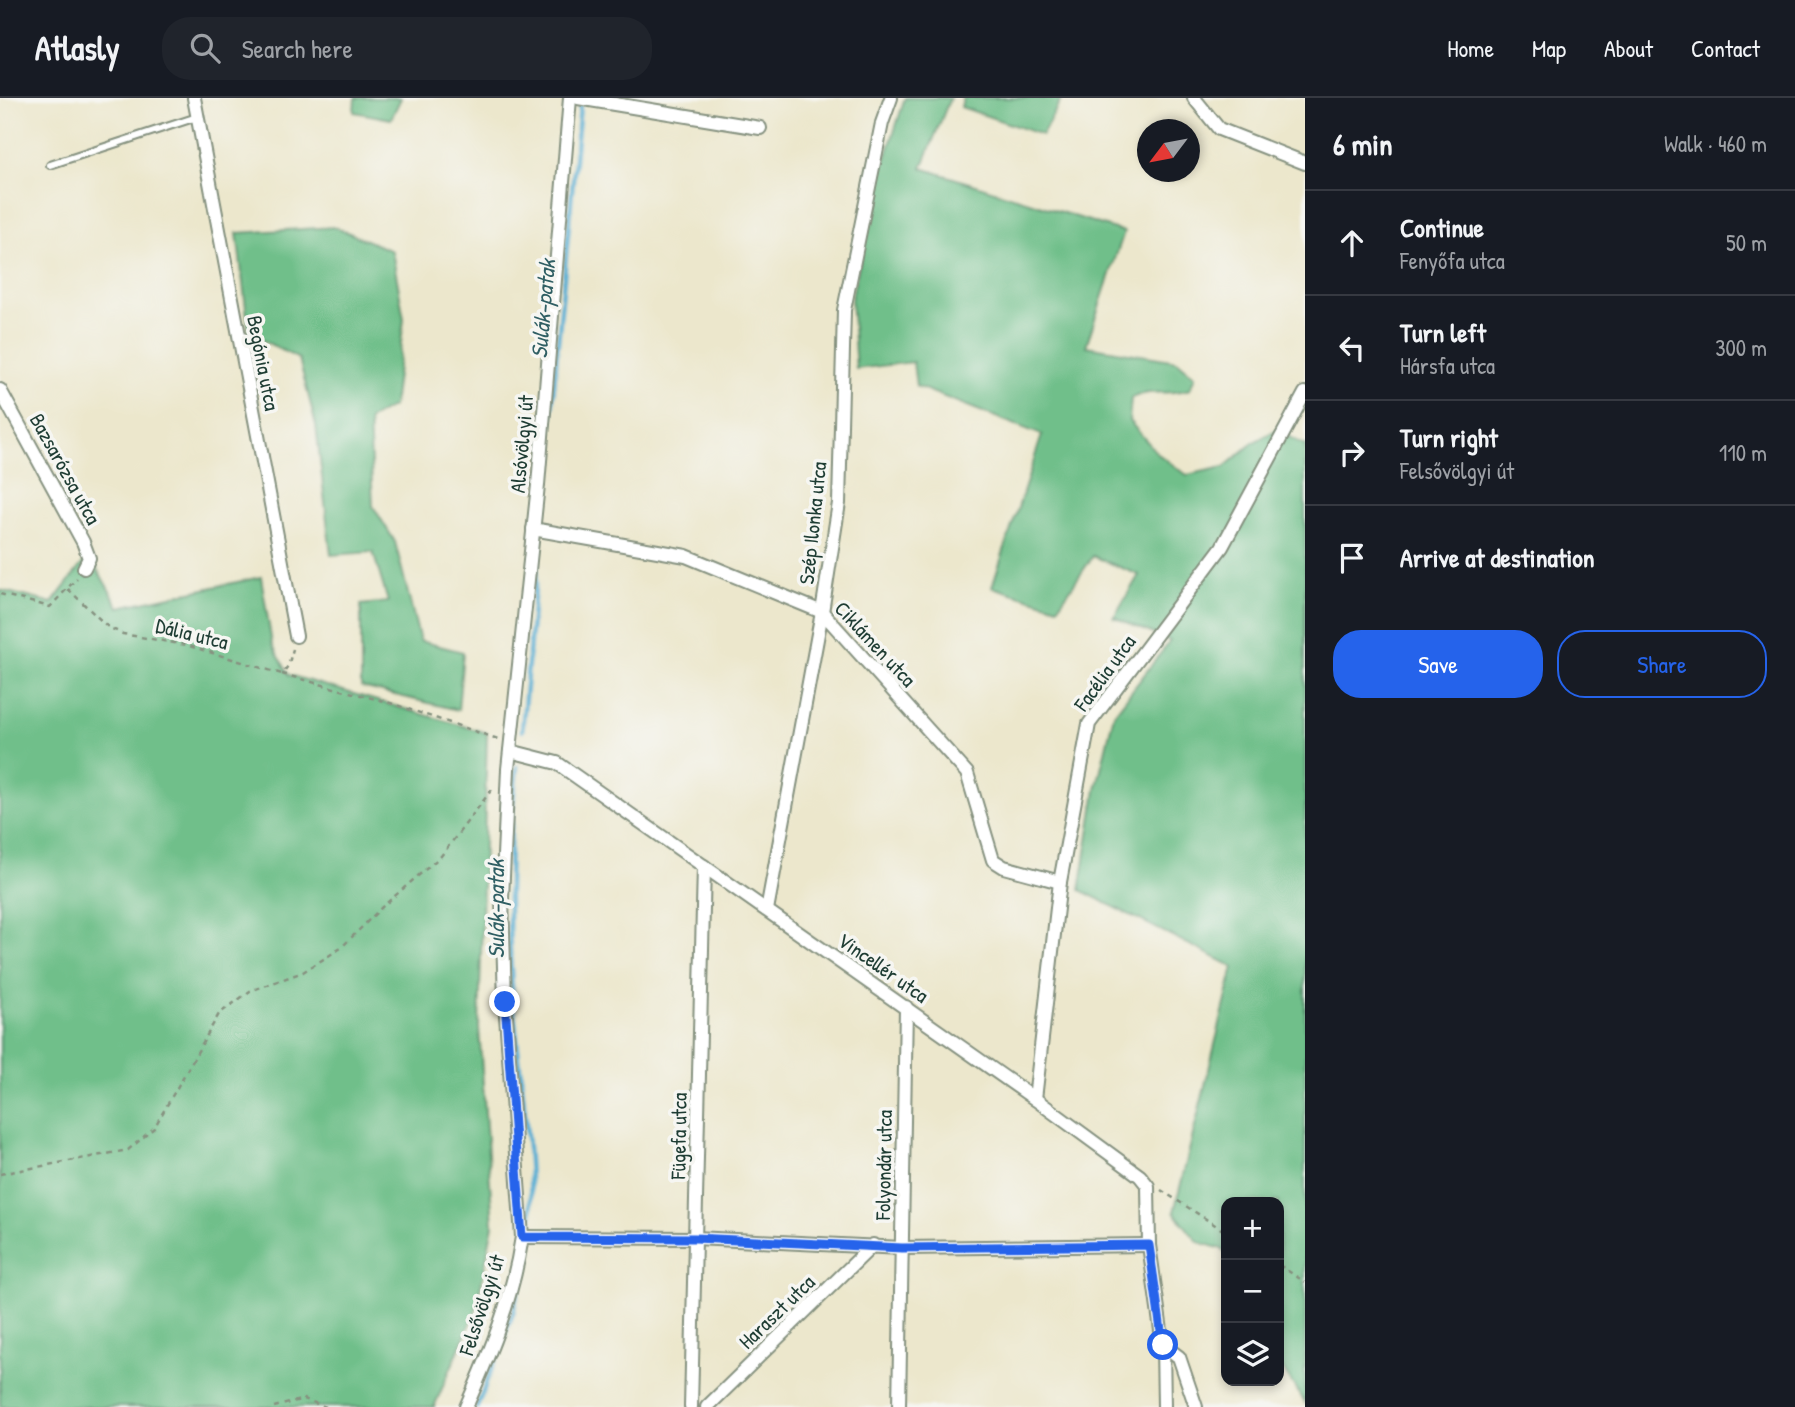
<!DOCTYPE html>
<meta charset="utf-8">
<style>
:root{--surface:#171b24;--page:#20242c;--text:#f1f3f6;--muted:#9ea1a6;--line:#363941;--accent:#2563eb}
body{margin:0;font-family:"Patrick Hand",sans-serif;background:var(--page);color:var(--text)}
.controls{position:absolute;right:21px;bottom:21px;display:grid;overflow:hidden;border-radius:14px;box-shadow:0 4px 10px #0003}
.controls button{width:63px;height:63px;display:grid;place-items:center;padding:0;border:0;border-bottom:2px solid var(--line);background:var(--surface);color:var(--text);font:35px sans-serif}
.compass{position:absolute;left:1137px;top:21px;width:63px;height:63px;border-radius:50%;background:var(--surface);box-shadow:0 4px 10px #0003;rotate:238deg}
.stop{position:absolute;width:21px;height:21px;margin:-16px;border:5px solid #2563eb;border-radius:50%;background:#fff}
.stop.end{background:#2563eb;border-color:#fff;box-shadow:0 2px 7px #0008}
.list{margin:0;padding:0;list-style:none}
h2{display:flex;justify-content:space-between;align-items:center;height:91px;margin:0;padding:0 28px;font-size:30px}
h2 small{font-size:23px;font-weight:400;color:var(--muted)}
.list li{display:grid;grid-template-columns:46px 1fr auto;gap:21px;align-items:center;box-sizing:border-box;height:105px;padding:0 28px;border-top:2px solid var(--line)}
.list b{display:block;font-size:26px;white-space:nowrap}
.list p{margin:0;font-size:23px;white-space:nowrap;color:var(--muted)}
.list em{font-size:23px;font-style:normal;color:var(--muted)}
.actions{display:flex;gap:14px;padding:21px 28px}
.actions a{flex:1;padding:16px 0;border:2px solid var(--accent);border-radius:28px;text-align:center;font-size:24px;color:var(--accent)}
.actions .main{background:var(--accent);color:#fff}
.icon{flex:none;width:38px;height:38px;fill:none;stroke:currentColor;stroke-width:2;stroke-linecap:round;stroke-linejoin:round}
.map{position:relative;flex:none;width:1305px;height:1309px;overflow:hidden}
header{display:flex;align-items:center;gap:42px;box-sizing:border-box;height:98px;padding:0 35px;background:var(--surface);border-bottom:2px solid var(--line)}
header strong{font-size:33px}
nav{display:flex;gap:38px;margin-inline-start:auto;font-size:24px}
.search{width:490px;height:63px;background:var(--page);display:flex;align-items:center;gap:18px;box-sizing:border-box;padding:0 24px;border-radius:28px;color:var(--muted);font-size:26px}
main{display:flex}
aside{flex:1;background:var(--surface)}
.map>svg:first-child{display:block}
.forest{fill:#6fbf8a;stroke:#477e5f;stroke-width:2}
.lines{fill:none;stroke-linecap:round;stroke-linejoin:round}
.stream{stroke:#57aed3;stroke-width:4.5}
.service-casing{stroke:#869280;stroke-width:10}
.minor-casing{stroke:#869280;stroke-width:16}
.path{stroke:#869280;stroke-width:2.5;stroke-dasharray:5 5;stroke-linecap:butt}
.service{stroke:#fff;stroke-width:6}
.minor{stroke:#fff;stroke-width:12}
.route{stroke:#2563eb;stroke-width:9}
.labels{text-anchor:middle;stroke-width:7;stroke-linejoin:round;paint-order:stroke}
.street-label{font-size:21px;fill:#1f3d34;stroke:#f6f6f2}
.water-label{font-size:23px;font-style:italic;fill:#305f64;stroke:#f6f6f2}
</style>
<header>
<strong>Atlasly</strong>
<div class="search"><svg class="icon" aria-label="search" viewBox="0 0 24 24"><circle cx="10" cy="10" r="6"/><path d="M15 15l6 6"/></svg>Search here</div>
<nav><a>Home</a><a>Map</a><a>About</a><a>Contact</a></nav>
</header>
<main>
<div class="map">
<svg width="1305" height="1309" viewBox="0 0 1305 1309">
<rect width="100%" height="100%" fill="#f6f6f2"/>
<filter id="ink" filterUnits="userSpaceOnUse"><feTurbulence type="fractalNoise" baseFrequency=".0143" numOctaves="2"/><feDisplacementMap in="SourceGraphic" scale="14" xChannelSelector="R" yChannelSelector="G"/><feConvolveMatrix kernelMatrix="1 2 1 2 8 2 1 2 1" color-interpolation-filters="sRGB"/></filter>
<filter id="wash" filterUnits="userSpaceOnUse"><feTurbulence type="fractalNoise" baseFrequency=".00686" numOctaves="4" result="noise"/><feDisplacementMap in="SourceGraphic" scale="28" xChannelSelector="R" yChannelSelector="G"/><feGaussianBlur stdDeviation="1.57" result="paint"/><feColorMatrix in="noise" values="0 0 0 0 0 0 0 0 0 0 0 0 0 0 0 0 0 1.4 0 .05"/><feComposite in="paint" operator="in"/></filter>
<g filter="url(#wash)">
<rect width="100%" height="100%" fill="#ece7cc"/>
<!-- forest -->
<g class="forest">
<path d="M355,0h46l-10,21 -37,-7z"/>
<path d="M905,0h45l-28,70 202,64 -38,114 91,15 18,15 -5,13c-25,8 -33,-2 -59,9l-2,23 29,33 29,21 37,-8 30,-25 22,-12 29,15v958l-26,-40v-161h-53v52l-4,-5 -24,-7 -24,-30 60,-245 -154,-77 16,-100 18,-76 56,-73 -56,-24 25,-42 -46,-19 -35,51 -66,-20 50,-152 -126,-49 -3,-24 -57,7 -5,-70 29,-123z"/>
<path d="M963,0h99l-20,37 -81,-28z"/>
<path d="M335,129l57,24 12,68 -11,87 -24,14 4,86 22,36 25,99 43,11 -5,58 -97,-23v-82l27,-3 -15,-50 -42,3 -15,-130 -17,-66 -50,-26 -12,-100z"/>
<path d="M89,457l30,52 142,-30 11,67 17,31 198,58 -8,295 14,197 -17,85 -42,97h-434v-817l52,13z"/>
</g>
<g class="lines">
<!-- stream -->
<g class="stream">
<path d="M542,417l38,-409"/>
<path d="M522,633l17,-189"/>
<path d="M517,669c-11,80 -10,174 -2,255 7,66 16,129 16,196"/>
<path d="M477,1309l36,-94 15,-64"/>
</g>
</g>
</g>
<g filter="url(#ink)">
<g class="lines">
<!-- service casing -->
<g class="service-casing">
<path id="service" d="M50,67l147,-48"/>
</g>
<!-- minor casing -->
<g class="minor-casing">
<g id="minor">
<path d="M194,0l102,538"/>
<path d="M578,0l182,30"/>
<path d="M1194,0l25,31 86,34"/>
<path d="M0,292l83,152 6,16 -5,10"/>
<path d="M533,431l153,27 136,56 145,161 26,87 11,7 56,15"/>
<path d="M510,653l47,12 478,336 105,77 8,10 1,59 14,100 1,62"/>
<path d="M767,812l55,-298 17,-109 5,-193 38,-187 9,-25"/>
<path d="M1035,1001l25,-217 29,-158 133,-177 83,-154"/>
<path d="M522,1139l173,1 207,10 247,-3"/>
<path d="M1163,1247l16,12 17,50"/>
<path d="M466,1309c25,-56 47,-110 56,-170l-17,-235 -3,-104 6,-129 30,-284 32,-387"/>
<path d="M691,1309l13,-541"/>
<path d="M707,1309l166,-162"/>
<path d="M899,1309l7,-400"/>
</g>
</g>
<!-- path -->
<g class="path">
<path d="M68,491l40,38 15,7 63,11 96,29 6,-8 5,-17"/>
<path d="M0,496l50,13 27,-29"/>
<path d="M282,576l105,28 111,37"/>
<path d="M0,1076l128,-24 26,-22 65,-114 31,-23 53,-19 38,-24 41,-41 59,-51 52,-68"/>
<path d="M1161,1092l65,42"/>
<path d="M1279,1167l26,17"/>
<path d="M274,1309l30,-8 22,8"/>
</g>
<!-- service -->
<use href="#service" class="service"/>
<!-- minor -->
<use href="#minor" class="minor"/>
</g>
</g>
<g class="lines" filter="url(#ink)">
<!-- route -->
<path class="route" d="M505,904l17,235 173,1 207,10 247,-3 14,100"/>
</g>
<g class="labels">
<!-- street labels -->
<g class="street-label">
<text transform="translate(263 265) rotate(79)" y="7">Begónia utca</text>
<text transform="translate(522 346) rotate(-85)" y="7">Alsóvölgyi út</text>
<text transform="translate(65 371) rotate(61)" y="7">Bazsarózsa utca</text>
<text transform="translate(813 425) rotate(-84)" y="7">Szép Ilonka utca</text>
<text transform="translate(192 536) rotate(14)" y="7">Dália utca</text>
<text transform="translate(875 546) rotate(47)" y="7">Ciklámen utca</text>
<text transform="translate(1105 575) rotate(-54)" y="7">Facélia utca</text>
<text transform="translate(883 870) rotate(35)" y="7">Vincellér utca</text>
<text transform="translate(679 1038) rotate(-89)" y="7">Fügefa utca</text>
<text transform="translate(884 1067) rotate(-89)" y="7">Folyondár utca</text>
<text transform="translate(482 1207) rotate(-72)" y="7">Felsővölgyi út</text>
<text transform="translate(777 1214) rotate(-44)" y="7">Haraszt utca</text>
</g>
<!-- water labels -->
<g class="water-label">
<text transform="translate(543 211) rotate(-85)" y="8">Sulák-patak</text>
<text transform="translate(496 811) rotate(-90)" y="8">Sulák-patak</text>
</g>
</g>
</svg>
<div class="controls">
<button>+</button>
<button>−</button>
<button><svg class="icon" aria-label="layers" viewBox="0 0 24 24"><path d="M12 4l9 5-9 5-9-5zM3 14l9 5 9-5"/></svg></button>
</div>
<svg class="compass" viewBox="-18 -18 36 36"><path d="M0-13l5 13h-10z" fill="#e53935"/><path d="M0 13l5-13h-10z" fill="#9ea1a6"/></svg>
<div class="stop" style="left:1163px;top:1247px"></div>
<div class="stop end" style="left:505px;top:904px"></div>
</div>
<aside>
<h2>6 min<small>Walk · 460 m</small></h2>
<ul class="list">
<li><svg class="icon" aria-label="ahead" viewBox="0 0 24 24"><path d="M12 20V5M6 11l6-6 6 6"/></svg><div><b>Continue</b><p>Fenyőfa utca</p></div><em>50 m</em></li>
<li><svg class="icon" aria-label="left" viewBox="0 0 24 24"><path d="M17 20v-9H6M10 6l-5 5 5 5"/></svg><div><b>Turn left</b><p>Hársfa utca</p></div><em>300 m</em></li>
<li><svg class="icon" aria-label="right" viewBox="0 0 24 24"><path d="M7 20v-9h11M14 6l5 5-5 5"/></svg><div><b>Turn right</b><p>Felsővölgyi út</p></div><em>110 m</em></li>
<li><svg class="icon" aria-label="arrive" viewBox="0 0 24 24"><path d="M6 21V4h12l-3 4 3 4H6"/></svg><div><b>Arrive at destination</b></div></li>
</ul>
<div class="actions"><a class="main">Save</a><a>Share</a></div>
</aside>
</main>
